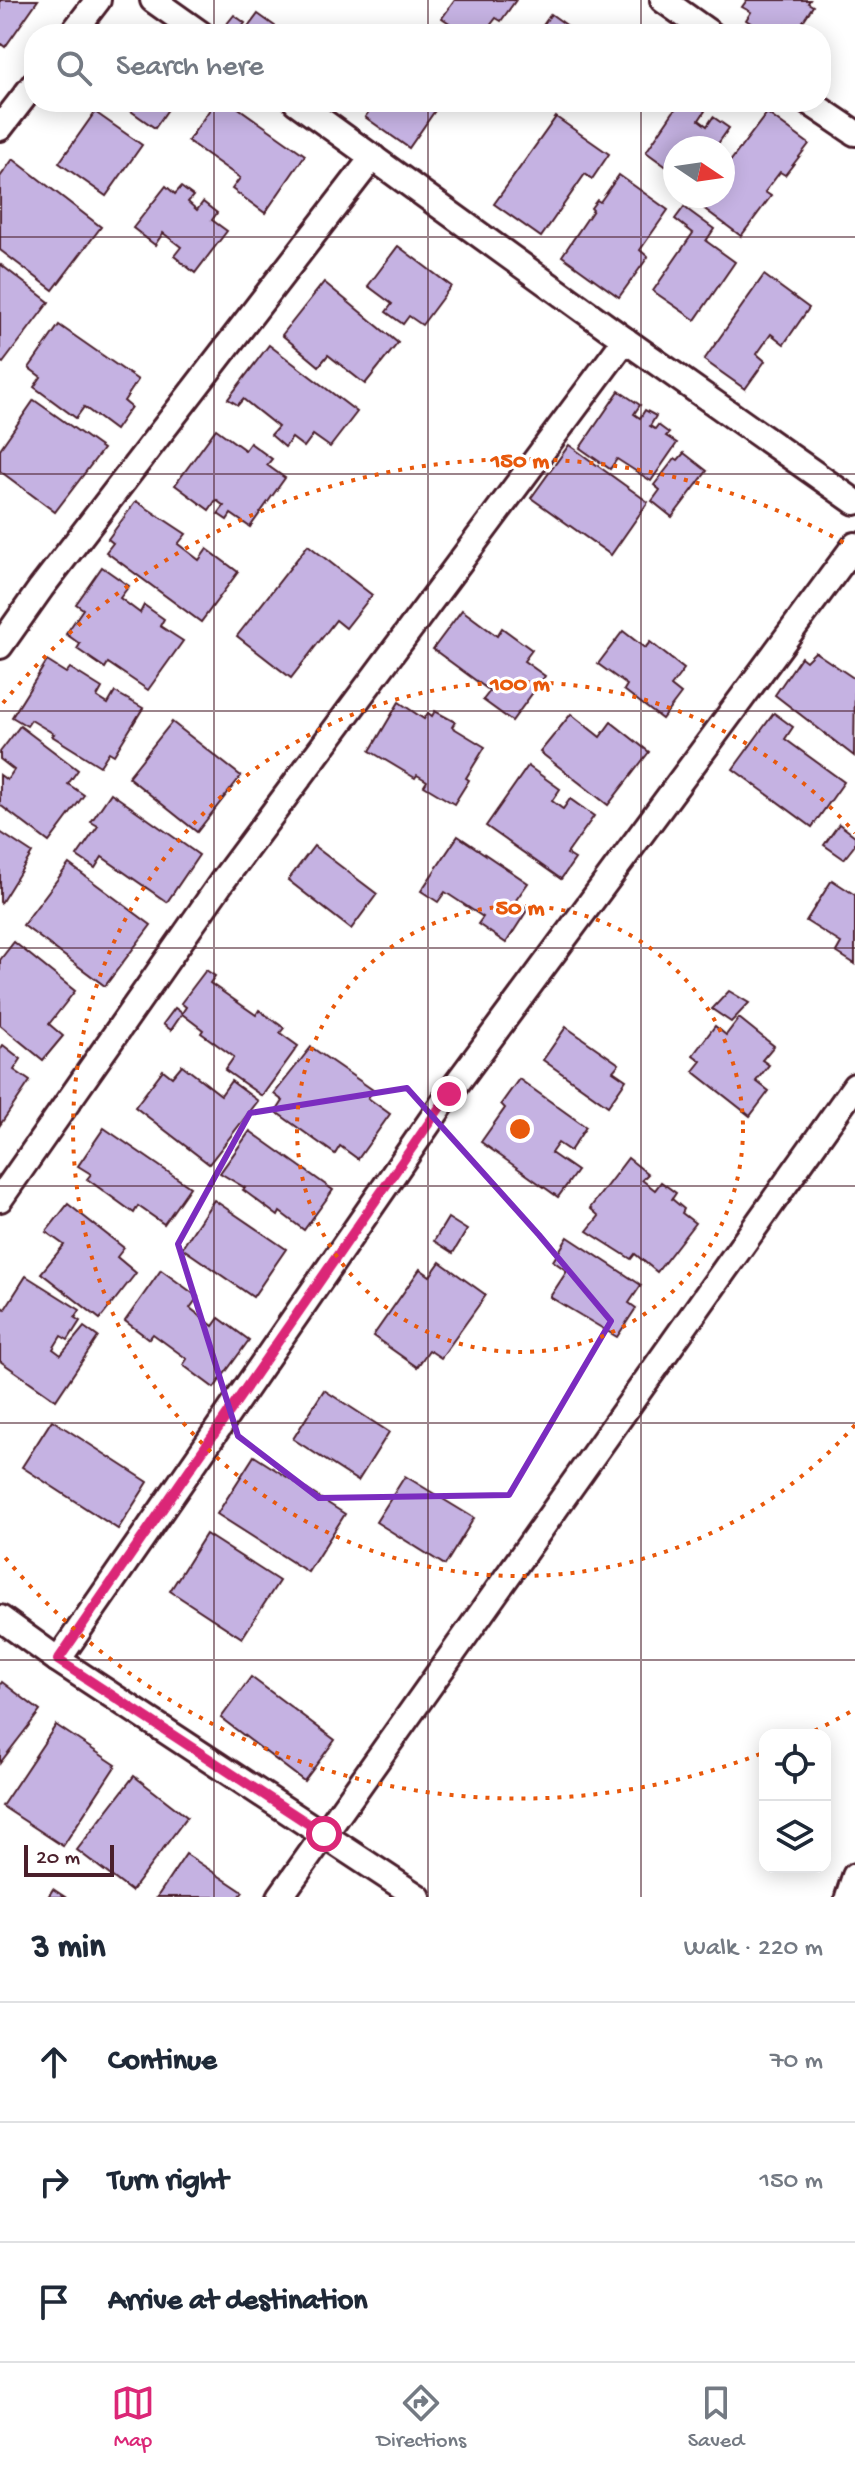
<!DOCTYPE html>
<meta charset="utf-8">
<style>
:root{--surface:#fff;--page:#f6f6f7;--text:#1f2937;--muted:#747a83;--line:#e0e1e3;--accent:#db2777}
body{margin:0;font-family:"Gochi Hand",sans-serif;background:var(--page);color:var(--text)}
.controls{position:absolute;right:24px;bottom:24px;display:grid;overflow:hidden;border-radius:16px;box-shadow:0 4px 20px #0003}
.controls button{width:72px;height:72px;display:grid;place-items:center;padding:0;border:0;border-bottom:2px solid var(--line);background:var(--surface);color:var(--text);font:40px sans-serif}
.compass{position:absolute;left:663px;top:136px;width:72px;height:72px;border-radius:50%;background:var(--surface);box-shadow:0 4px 20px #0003;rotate:103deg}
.scale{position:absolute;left:24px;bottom:20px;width:90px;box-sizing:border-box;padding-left:8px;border:4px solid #4a1f2b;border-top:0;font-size:22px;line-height:28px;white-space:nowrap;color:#4a1f2b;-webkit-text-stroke:6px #fff;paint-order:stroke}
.stop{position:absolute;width:24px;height:24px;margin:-18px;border:6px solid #db2777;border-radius:50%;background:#fff}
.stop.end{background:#db2777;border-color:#fff;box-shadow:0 2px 8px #0008}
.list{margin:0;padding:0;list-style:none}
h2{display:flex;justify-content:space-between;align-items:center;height:104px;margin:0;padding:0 32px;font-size:34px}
h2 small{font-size:26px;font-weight:400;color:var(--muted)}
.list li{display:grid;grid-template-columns:52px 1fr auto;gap:24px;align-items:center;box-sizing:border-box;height:120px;padding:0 32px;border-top:2px solid var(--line)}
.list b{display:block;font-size:30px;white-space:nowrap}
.list em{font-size:26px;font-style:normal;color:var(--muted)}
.icon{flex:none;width:44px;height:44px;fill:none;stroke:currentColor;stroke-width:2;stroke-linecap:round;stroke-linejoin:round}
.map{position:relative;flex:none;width:855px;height:1897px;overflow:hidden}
.search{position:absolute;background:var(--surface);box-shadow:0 4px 20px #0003;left:24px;right:24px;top:24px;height:88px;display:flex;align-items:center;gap:20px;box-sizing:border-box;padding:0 28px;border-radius:32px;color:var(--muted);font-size:30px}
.sheet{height:464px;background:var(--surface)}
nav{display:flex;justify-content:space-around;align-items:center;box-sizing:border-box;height:112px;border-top:2px solid var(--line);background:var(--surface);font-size:22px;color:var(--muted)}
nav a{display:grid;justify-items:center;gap:4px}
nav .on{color:var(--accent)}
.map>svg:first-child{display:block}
.building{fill:#c5b2e2;stroke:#4a1f2b;stroke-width:2}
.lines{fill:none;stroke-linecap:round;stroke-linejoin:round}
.street-casing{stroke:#4a1f2b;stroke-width:30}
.street{stroke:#fff;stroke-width:24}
.route{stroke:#db2777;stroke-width:10}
.marked{fill:none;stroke:#7b2cbf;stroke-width:6;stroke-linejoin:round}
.grid{fill:none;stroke:#4a1f2b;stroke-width:2;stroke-opacity:0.55}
.ring{fill:none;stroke:#e8590c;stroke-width:4;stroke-dasharray:4 8}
.centre{fill:#e8590c;stroke:#fff;stroke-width:4}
.ring-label{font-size:24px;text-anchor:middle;font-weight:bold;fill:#e8590c;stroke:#fff;stroke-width:6;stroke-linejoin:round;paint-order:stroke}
</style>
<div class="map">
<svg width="855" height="1897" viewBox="0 0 855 1897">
<rect width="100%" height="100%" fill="#fff"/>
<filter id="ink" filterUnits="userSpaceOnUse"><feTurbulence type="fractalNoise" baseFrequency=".0125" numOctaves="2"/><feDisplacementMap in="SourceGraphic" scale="16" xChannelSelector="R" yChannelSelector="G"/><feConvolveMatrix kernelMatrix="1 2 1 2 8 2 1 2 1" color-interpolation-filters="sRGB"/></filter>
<g filter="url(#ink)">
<!-- building -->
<g class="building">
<path d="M0,0h38l-33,47 -5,-4z"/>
<path d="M455,0h61l-15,21 -5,-3 -7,9 10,7h-45l4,-5 -16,-11z"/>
<path d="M747,0h63l-2,3 5,3 -17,26 -11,-7 -5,9h-12l-22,-14 5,-8 -9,-5z"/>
<path d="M258,14l28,20h-43z"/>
<path d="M551,14l28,20h-42z"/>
<path d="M234,15l11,8 -8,11h-9l-6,-4z"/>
<path d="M118,102h55l-18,26z"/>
<path d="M215,102h15l75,53 -40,58 -33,-24 8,-11 -52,-37z"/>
<path d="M376,102h65l-32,46 -44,-31z"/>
<path d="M680,102h13l12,9 -6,9 8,6 6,-9 16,11 -14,20h-40v25l-29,-21z"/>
<path d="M95,112l47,33 -36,51 -47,-33z"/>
<path d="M767,113l42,31 -24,31 -5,-3 -15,20 6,4 -30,40 -43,-32 6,-8h19v-25z"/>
<path d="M556,117l53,37 -17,25 -7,-5 -44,63 -47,-33z"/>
<path d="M13,159l88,68 -48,63 -53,-40v-73z"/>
<path d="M619,175l49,35 -28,40 8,7 -29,40 -57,-41 31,-46 -2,-2 6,-8 3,2z"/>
<path d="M166,186l9,8 6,-7 12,9 -5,6 9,8 6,-8 14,11 -5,7 15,11 -32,42 -21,-17 7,-9 -18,-14 -8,12 -22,-17z"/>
<path d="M684,207l30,22 -8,12 29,21 -40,58 -42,-29 40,-58 -18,-14z"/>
<path d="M398,246l53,40 -29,39 -13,-9 -6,8 -17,-12 6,-8 -24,-18z"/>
<path d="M0,264l49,38 -46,61 -3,-2z"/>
<path d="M764,275l45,33 -25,36 -13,-10 -14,20 8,7 -20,28 -41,-29z"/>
<path d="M324,282l74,61 -33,41 -37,-29 -9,11 -37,-31z"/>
<path d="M59,325l79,55 -14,21 7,6 -16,23 -31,-23 -8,11 -42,-31 7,-10 -12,-9z"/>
<path d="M269,345l88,67 -27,35 -17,-12 -9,12 -12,-9 -7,9 -14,-12 7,-8 -35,-28 -5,6 -10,-6z"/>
<path d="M619,391l21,14 -6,9 6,4 5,-8 11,6 -6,10 5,3 3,-4 11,8 -3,3 11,7 -26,38 -34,-22 -7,10 -30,-21z"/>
<path d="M34,400l69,49 -48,63 -55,-41v-22z"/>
<path d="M216,429l29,21 5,-7 22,16 -5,6 18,13 -35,49 -19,-13 -4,6 -9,-6 6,-8 -8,-6 -7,10 -34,-25z"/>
<path d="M569,445l79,57 -37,53 -80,-57z"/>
<path d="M684,453l23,18 -35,46 -20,-16 8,-11 -6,-5 21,-27 3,2z"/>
<path d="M136,501l50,33 -8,10 21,16 8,-11 31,23 -37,50 -95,-70 7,-9 -5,-4z"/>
<path d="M308,545l64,50 -26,33 -10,-8 -45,58 -54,-42z"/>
<path d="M102,567l27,19 -9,12 20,15 4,-8 20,14 -4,7 23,15 -35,49 -40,-27 -3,5 -28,-19 3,-5 -14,-10 17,-25 -7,-5z"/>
<path d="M462,610l35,26 5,-8 30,22 -8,11 21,15 -33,45 -29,-21 7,-9 -57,-42z"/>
<path d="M623,631l22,17 5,-6 34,27 -13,17 10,8 -19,25 -38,-29 3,-5 -29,-21z"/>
<path d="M815,652l40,27 -1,77 -79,-61 26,-38 5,4z"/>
<path d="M47,661l19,12 4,-5 32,20 -5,9 11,7 7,-12 28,16 -29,47 -5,-3 -9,14 -48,-30 2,-2 -23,-14 -4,6 -15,-9z"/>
<path d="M399,702l25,17 4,-6 4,3 3,-5 20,11 -3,5 33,20 -19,31 3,2 -15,24 -30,-18 3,-5 -10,-6 -2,3 -45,-27z"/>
<path d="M774,713l19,14 -8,12 59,43 -32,45 -79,-58z"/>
<path d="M571,714l29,23 11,-15 38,30 -41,53 -68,-53z"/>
<path d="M172,722l69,54 -44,56 -69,-55z"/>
<path d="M20,726l58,44 -10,14 16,11 -35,47 -49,-37v-30l7,5 7,-10 -14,-11v-7z"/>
<path d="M528,766l32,23 -8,12 11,8 7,-10 24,17 -27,38 8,5 -14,20 -75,-53z"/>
<path d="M111,793l88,62 -32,47 -65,-45 -7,11 -18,-12 21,-30 -7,-4z"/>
<path d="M839,824l16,12v9l-11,14 -20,-14z"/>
<path d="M0,832l32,21 -31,50 -1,-1z"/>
<path d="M458,836l70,47 -12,17 12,9 -22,34 -28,-19 5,-7 -38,-25 -7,10 -17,-11z"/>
<path d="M314,846l63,48 -26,35 -63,-49z"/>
<path d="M69,864l82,61 -46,61 -82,-61z"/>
<path d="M832,880l23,15v69l-19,-12 5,-9 -35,-22z"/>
<path d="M14,942l61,49 -26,33 14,12 -20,24 -43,-35v-65z"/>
<path d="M206,970l9,6 -5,7 46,32 3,-5 25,18 -4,5 18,13 -36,50 -37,-26 9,-13 -33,-24 2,-3 -21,-16 -11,16 -8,-6 12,-16 7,5 4,-6 -5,-4z"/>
<path d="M729,991l20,12 -18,19 -19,-13z"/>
<path d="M739,1018l35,28 -12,14 7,5 -13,16 13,10 -19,25 -57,-45 8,-10 -8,-6 22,-29 11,9z"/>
<path d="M566,1027l53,37 -6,7 13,9 -18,26 -65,-46z"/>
<path d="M3,1045l18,14 -7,11 16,11 -30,44v-75z"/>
<path d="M311,1047l62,43 -5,8 22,16 -32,45 -18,-13 -5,8 -59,-42 7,-11 -9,-7z"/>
<path d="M182,1065l39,30 10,-14 27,20 -49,63 -74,-57 28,-37 9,7z"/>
<path d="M519,1079l67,48 -16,24 -12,-8 -7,10 26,18 -19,26 -77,-55 24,-34 -4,-4z"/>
<path d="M104,1128l86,59 -26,37 -26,-18 -4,7 -47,-34 4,-5 -13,-8z"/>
<path d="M250,1131l83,59 -29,40 -24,-18 -2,4 -35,-26 2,-2 -25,-15z"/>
<path d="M628,1158l20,16 -6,6 13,10 6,-8 15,11 -4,6 12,10 -2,4 13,10 -38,49 -22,-18 -4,5 -44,-28 12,-15 -9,-8z"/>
<path d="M214,1200l72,49 -33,48 -71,-49z"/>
<path d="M68,1204l56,44 -7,9 19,16 -36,46 -59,-46 23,-28 -18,-13z"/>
<path d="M448,1218l19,12 -14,23 -19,-12z"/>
<path d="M568,1237l73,48 -12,18 7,5 -19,29 -67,-40 17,-26 -14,-10z"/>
<path d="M440,1262l46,33 -45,63 -12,-8 -12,17 -44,-31 47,-67 10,7z"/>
<path d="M161,1270l37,27 -8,11 23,18 6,-8 30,22 -35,48 -31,-23 4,-6 -34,-25 -4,5 -24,-18z"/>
<path d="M26,1276l54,34 -5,8 5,3 -12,19 -7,-4 -8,13 8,6 23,-28 14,10 -42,63 -56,-39v-55l5,3z"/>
<path d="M324,1390l65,42 -31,49 -65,-42z"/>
<path d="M52,1420l96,62 -30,47 -96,-62z"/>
<path d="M254,1456l91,58 -37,58 -91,-58z"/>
<path d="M405,1476l69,42 -29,47 -69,-43z"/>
<path d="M206,1534l73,47 -37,57 -72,-47z"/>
<path d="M251,1677l84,63 -31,41 -83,-63z"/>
<path d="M2,1682l38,29 -40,52v-78z"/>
<path d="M56,1725l60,40 -53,81 -61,-40z"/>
<path d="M134,1776l53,41 -56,74 -54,-41z"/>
<path d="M186,1854l57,38 -4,5h-82z"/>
<path d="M53,1889l12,8h-17z"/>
</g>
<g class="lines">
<!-- street casing -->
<g class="street-casing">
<g id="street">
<path d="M153,0l48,34"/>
<path d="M663,0l48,34"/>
<path d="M72,34l26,-34"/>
<path d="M296,102l329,238 230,162"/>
<path d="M809,102l46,31"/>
<path d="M0,128l34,-44"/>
<path d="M0,646l41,-58 332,-431"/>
<path d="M0,1199l221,-316 404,-543"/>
<path d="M0,1618l58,42 360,237"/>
<path d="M58,1660l391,-566 406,-549"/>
<path d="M280,1897l575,-811"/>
<path d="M848,1897l7,-21"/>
</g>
</g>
<!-- street -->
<use href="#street" class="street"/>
</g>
</g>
<g class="lines" filter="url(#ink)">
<!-- route -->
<path class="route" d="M324,1834l-266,-174 391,-566"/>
</g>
<!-- marked area -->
<path class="marked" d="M407,1088l132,147 72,86 -102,174 -190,3 -81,-62 -60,-192 72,-131z"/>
<!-- grid -->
<path class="grid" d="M214,0v34M428,0v34M641,0v34M214,102v1795M428,102v1795M641,102v1795M0,237h855M0,474h855M0,711h855M0,948h855M0,1186h855M0,1423h855M0,1660h855"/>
<!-- distance rings -->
<g class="ring">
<circle cx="520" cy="1129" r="223"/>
<path d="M855 1425A447 447 0 1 1 855 833"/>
<path d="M850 1712A670 670 0 0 1 808 1734M760 1754A670 670 0 0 1 3 1555M3 703A670 670 0 0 1 850 546"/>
</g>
<circle cx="520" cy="1129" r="12" class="centre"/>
<g class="ring-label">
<text x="520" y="467">150 m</text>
<text x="520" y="690">100 m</text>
<text x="520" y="914">50 m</text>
</g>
</svg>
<div class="controls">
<button><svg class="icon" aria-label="locate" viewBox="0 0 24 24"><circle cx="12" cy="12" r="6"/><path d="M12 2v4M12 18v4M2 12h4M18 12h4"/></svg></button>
<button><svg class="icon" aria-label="layers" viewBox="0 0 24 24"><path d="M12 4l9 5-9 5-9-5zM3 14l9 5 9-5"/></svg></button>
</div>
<svg class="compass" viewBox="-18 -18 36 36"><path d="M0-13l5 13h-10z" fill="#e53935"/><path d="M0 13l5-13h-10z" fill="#747a83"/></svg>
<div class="scale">20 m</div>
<div class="stop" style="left:324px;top:1834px"></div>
<div class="stop end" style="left:449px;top:1094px"></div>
<div class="search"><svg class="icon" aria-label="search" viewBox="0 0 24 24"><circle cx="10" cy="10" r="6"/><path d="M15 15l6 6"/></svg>Search here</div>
</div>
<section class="sheet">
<h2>3 min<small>Walk · 220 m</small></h2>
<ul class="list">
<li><svg class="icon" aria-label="ahead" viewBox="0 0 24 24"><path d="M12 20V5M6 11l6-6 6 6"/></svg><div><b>Continue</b></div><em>70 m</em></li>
<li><svg class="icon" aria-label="right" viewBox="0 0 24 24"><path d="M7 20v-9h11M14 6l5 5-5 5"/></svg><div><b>Turn right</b></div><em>150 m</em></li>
<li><svg class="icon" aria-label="arrive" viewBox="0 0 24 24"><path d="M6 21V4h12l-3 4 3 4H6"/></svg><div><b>Arrive at destination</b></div></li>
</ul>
</section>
<nav>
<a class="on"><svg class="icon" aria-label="map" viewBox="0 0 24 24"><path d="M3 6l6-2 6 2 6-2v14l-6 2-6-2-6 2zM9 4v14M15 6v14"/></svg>Map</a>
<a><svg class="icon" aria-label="directions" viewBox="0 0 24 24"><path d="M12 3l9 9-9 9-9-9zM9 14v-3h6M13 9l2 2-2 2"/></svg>Directions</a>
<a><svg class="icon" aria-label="saved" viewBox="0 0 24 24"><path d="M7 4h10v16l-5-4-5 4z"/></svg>Saved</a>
</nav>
